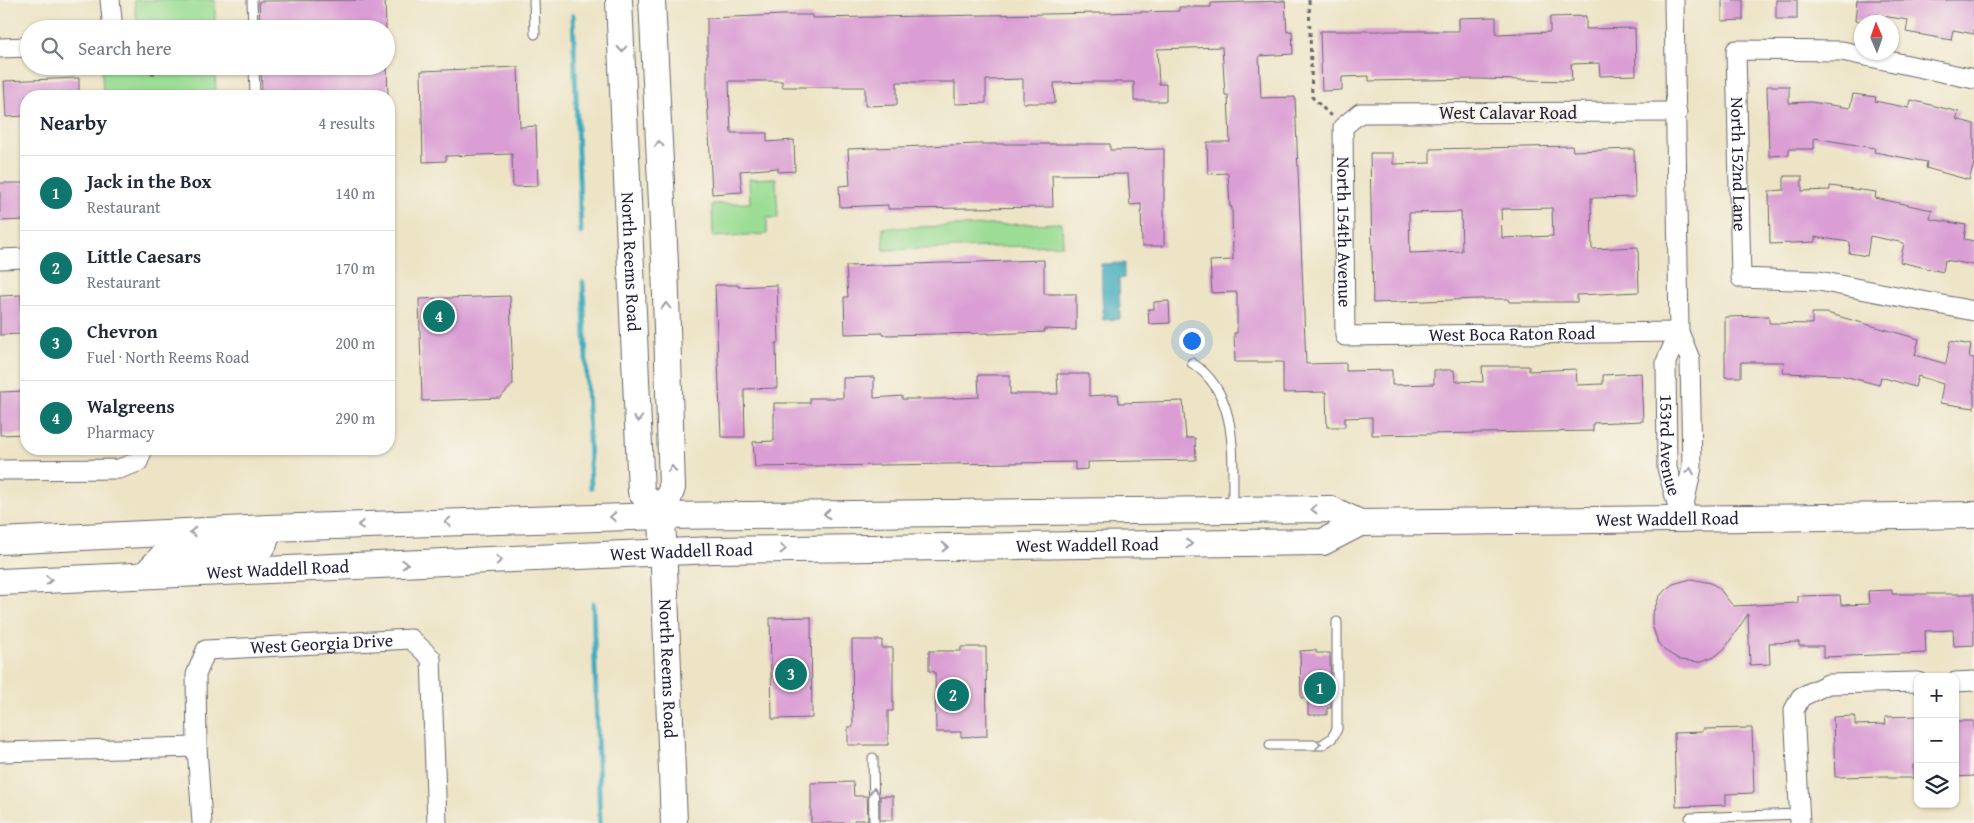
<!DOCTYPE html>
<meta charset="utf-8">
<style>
:root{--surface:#fff;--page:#f2f2f3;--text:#1f2937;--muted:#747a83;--line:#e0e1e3;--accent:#0f766e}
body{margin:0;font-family:"Gentium Book Plus",serif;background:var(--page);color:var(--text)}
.controls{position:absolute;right:15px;bottom:15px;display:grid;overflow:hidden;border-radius:10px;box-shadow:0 1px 4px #0004}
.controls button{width:45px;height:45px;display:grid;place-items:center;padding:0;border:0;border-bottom:1px solid var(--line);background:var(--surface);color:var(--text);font:25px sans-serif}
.compass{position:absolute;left:1854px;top:15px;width:45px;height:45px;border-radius:50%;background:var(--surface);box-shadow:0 1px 4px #0004;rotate:358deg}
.you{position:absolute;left:1191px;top:340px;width:18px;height:18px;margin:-12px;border:4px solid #fff;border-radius:50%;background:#1a73e8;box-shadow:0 0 0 8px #1a73e833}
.badge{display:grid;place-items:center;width:32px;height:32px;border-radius:50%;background:var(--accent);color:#fff;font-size:16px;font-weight:700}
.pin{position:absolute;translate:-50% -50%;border:2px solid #fff;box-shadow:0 1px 5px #0006}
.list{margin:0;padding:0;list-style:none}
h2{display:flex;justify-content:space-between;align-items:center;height:65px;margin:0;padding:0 20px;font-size:21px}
h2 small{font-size:16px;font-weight:400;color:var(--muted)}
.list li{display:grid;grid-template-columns:32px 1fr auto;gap:15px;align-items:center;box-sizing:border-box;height:75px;padding:0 20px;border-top:1px solid var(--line)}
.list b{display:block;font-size:19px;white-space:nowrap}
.list p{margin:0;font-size:16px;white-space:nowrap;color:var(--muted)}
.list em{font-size:16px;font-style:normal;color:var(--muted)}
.icon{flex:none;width:28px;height:28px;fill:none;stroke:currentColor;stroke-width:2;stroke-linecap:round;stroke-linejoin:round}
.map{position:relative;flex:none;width:1974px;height:823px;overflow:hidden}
.search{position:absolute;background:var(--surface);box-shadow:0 1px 4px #0004;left:20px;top:20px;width:375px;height:55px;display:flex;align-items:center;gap:12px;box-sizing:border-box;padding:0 18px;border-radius:28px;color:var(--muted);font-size:19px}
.panel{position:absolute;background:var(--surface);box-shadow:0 1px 4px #0004;left:20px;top:90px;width:375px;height:365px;border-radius:20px}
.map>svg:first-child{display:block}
.green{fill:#9bdd95;stroke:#5e8068}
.water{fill:#3eabbd;stroke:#30667c}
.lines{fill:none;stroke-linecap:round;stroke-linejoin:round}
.stream{stroke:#3eabbd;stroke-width:5}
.building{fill:#da9ed4;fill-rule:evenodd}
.lane-casing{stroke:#69666c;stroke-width:11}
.street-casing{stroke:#69666c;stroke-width:21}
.secondary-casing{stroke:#69666c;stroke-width:28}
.path{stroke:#69666c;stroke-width:3;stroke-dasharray:4 4;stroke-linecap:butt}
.lane{stroke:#fff;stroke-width:9}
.street{stroke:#fff;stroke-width:19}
.secondary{stroke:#fff;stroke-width:26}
.oneway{stroke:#9c9ca7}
.labels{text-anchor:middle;stroke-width:5;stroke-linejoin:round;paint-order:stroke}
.street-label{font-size:18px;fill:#22223b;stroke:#f7f3e8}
</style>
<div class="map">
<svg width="1974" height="823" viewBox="0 0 1974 823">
<rect width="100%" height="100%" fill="#f7f3e8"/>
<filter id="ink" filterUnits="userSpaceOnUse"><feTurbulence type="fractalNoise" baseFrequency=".02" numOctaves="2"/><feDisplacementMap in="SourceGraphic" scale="10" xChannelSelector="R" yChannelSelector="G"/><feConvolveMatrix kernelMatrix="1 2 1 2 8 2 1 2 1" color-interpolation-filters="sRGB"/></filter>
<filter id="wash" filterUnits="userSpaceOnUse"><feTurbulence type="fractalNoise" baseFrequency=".0096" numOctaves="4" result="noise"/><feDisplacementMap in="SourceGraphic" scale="20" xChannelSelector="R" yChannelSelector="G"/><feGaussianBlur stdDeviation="1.12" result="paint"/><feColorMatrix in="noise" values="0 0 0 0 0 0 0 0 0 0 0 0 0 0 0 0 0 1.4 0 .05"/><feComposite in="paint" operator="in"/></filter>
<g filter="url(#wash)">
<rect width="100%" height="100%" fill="#ede4c6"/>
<!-- green -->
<g class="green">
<path d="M134,0h81v29h-77z"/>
<path d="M109,66h106l1,30h-113l-1,-27z"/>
<path d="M776,178l2,40h-11v16l-54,3 -1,-33 38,-1 -1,-24z"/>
<path d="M1062,223l1,22 -179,5 -1,-22z"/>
</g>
<!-- water -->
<path class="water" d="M1124,263v15l-5,1 1,40 -17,1 -2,-56z"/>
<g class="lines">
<!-- stream -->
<g class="stream">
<path d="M573,15l8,218"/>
<path d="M583,282l8,206"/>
<path d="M593,603l7,220"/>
</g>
</g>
<g id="blocks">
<!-- building -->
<g class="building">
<path d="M385,0l1,29h-126l-1,-28z"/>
<path d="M1722,0h21v20l-21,1z"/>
<rect x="1776" y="0" width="21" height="19"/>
<path d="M1857,0h117v34l-21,-4 -2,10 -45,-8 2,-12 -32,-5 -1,7 -20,-1z"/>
<path d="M1285,1l2,31 5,-1 1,23 -34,2 2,42 34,-1 11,267 40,-1v8l46,-1v15l42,-1v-14h20l1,11 28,1 -1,-16h47v5l47,-2 1,16 26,-1v-9l38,-2 2,48 -50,2v8l-221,4v-18l-27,1v9h-18l-1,-35 -43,1v-31h-48l-1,-29h3v-41l-25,1 -2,-32 23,-1 -1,-53h-2l-2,-34 -20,1 -1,-32h23l-2,-47h-3l-3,-48 -65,2 2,35h7v17h-32v-19h-42l-38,1 1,20h-32v-24l-34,1h-3v23l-31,1v-22h-58v23l-32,1v-19h-83v-6h-53l2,52h36v9l27,-2 1,31 -17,1v-4l-38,3 2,21 -30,2 -5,-100v-76l76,-3h29v3l291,-5 76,-2v-4h32v-4z"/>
<path d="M1586,16v13l49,-1 1,47 -36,1 -1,-13 -28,1 1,17 -96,-2 -107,2v-5l-27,1v13l-20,1 -2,-60h139v-13l37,-1v17l54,-2v-15z"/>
<path d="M261,66h126l1,30h-109l-1,-5 -16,1z"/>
<path d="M518,67l2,60 16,-1 2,60 -25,1 -1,-33 -66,2v5l-23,1 -2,-91z"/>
<path d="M79,78v18h-53v20l-20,1 -2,-36z"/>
<path d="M1767,86h22v17l22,-1 39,6 3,-14 23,3 -1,4 34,7 2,-8 48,12 -3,7 18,5v40l-5,16 -43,-12 1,-6 -53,-10 1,-4 -61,-10v11h-25v6l-20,1z"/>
<path d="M977,144h133v6l54,-1v97h-22l-1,-42 -11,1 -2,-31 -76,1 1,32 -165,2v-4l-48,2 -1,-21 11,-1 -2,-36z"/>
<path d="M1572,146l1,5 61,-2 1,48 -44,1 1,51 46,-2 1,45 -62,3v7h-68l-1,-3h-31l-104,4 -3,-150h23v11l37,-1v-14zM1552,208l1,28 -51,2 -1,-29zM1461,212l1,39 -52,2 -1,-40z"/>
<path d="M1784,176h18v15l28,-1v-4l46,6 -1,6 57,12 -2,9 36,6 -2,14 10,2v24l-29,-5 -2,12 -43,-10 4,-19 -34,-7 -3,20 -18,-3 1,-11 -35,-5v5l-45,2 -1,-53 15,-1z"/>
<path d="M0,183h26v37l-26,1z"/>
<path d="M1044,260v34h32v36l-32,-1 1,3 -57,2v-1l-105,2v-2l-38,1 -1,-37h4l-2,-31z"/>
<path d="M715,285h23v2l39,-2 2,57 -3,1 1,45 -33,1 1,48h-24z"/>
<path d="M21,295l1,39 -22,1v-39z"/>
<path d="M510,296l3,88 -13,14 -78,3 -3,-102z"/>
<path d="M1169,301l1,22 -21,1 -1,-15h6v-7z"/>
<path d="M1812,313h15l92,26 -4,16 31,9 4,-23 21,4 -2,12 5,1v50l-34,-5 3,-19 -25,-8 -3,11 -34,-10 -2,8 -39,-10 -57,-2 1,-11h-43v15h-16v-60l44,-1v7l43,1z"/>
<path d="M1057,374h32v22l29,-2 1,9 64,-2 3,37h9l1,22 -108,2v7l-13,1v-8l-320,5 -2,-25 21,-1v-38h36v-5h33v-20l31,-1v21l28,-2v3h38l39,-2 -1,-22h32v19h48z"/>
<path d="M26,391v43l-26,1v-43z"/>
<path d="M1691,579l20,4 8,5 14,18 65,-3v-7l42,-1 1,10 28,-1 -1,-13 24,-1v4h82v51l-20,1 -1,-16 -28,1 1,22 -103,4v-11h-24v-4l-30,1 1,21 -20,1 -2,-51 -23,34 -8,7 -18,7 -19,-2 -16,-10 -6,-7 -6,-18v-10l7,-18 6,-7 8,-6z"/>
<path d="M811,617l1,101 -40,1 -2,-101z"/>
<path d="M852,640h30v8h11v63h-5v34h-40v-18h5z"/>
<path d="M961,647h25l1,89 -26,1v-5h-25l-1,-60 -6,-1v-20h32z"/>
<path d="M1316,650v3h14l1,55h-4v7h-19v-17h-7l-1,-47z"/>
<path d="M1855,716v9l31,-1 -1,-7 33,-1v49h-5v13h-25v-2l-53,1 -2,-60z"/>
<path d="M1955,721h19v55l-19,1z"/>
<path d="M1752,728l2,65 -28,1v11l-50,2 -2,-74 29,-1v-3z"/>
<path d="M853,782l1,14h13l1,24h-14v3h-43v-40z"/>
<rect x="880" y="796" width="13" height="24"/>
</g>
</g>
</g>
<g filter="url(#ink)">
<use href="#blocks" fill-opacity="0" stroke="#69666c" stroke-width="1"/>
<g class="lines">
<!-- lane casing -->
<g class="lane-casing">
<g id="lane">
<path d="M252,0l1,29"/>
<path d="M534,0l1,34"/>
<path d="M254,66l1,30"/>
<path d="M1192,363c48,31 40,94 41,145"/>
<path d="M1270,745h52l10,-7 5,-9v-107"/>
<path d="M873,758l1,65"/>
<path d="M1690,818l109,-4"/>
</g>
</g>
<!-- street casing -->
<g class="street-casing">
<g id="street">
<path d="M110,0l3,29"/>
<path d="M1674,0l5,332 11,27 2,108 -11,52"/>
<path d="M0,48l29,-1"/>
<path id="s1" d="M1974,79l-132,-28 -106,-1 5,228 78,3 155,30"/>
<path id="s2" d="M1677,112l-317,1 -17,14 2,209 334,-4"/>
<path d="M0,259l26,-1"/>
<path id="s3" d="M1679,332l-13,30 1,106 13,46"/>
<path d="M0,470l119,-1 19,-7 5,-13"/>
<path d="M1955,682l19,-1"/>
<path d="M0,752l197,-5"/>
<path id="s4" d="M202,823l-5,-76 -1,-72 10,-25 205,-11 20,19 6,165"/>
<path d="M1800,823l-6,-113 7,-13 27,-13 90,-2"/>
</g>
</g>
<!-- secondary casing -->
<g class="secondary-casing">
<g id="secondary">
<path id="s5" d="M619,0l22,492 21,24"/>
<path id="s6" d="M652,0l13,264 7,224 -10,28 12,307"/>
<path id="s7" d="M0,541l268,-13 394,-12 668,-7 30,14 614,-8"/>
<path d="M145,575l18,-19 95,-5 6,-7 4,-16"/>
<path id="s8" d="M0,582l713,-32 610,-8 37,-19"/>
</g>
</g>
<!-- path -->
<g class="path">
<path d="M1309,0l3,97 19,19"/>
<path d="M150,66l1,8h6"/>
</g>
<!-- lane -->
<use href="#lane" class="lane"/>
<!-- street -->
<use href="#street" class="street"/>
<!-- secondary -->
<use href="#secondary" class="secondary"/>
</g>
<!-- one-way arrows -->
<defs><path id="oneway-chevron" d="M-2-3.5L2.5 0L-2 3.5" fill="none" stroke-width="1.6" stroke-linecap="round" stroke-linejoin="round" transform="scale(1.25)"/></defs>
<g class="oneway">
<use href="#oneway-chevron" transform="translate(622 49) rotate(87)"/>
<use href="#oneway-chevron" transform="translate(659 144) rotate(-93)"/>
<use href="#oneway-chevron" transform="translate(666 306) rotate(-92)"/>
<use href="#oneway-chevron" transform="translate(638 419) rotate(87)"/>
<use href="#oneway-chevron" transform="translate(672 469) rotate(-92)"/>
<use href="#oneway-chevron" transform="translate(1690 471) rotate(-81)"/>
<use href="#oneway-chevron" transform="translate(1314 509) rotate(179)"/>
<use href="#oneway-chevron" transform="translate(827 514) rotate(179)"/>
<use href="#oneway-chevron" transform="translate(613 517) rotate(179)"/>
<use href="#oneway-chevron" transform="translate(448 522) rotate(178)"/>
<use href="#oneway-chevron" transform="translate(361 525) rotate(178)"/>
<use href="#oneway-chevron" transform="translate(193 532) rotate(177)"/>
<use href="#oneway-chevron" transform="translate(1189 544) rotate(-1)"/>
<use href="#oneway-chevron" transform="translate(945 547)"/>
<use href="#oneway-chevron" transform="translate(783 549) rotate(-1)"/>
<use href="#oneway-chevron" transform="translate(499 560) rotate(-2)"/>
<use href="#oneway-chevron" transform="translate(405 564) rotate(-2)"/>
<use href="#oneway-chevron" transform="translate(49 580) rotate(-3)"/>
<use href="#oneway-chevron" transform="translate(1318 744) rotate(-7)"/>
<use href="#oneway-chevron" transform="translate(874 791) rotate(-91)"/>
</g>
</g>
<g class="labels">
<!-- street labels -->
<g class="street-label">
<text x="1508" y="119">West Calavar Road</text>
<text dy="6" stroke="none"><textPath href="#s1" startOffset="355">North 152nd Lane</textPath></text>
<text dy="6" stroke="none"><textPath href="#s2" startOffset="444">North 154th Avenue</textPath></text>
<text dy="6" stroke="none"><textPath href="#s5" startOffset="262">North Reems Road</textPath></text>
<text dy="6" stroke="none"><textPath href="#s2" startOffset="715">West Boca Raton Road</textPath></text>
<text dy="6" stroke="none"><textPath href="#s3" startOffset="116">153rd Avenue</textPath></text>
<text dy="6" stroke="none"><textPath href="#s7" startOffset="1671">West Waddell Road</textPath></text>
<text dy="6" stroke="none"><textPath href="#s8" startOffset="1088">West Waddell Road</textPath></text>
<text dy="6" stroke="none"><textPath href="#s8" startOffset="682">West Waddell Road</textPath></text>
<text dy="6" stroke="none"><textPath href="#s8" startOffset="278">West Waddell Road</textPath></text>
<text dy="6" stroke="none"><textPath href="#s4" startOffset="291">West Georgia Drive</textPath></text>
<text dy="6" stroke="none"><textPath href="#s6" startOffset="671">North Reems Road</textPath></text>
</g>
</g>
</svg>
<div class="controls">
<button>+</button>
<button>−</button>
<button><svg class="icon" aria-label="layers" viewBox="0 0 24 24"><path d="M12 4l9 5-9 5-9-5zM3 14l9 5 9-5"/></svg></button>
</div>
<svg class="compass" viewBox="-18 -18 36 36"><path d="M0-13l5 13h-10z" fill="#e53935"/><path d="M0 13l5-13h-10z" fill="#747a83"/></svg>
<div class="you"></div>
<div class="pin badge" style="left:1320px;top:688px">1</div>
<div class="pin badge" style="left:953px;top:695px">2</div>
<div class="pin badge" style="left:791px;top:674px">3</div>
<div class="pin badge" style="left:439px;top:316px">4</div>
<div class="search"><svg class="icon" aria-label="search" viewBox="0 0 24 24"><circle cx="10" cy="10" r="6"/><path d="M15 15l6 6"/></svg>Search here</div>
<section class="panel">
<h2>Nearby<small>4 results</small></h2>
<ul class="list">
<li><span class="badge">1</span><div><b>Jack in the Box</b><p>Restaurant</p></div><em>140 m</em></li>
<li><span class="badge">2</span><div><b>Little Caesars</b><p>Restaurant</p></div><em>170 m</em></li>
<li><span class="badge">3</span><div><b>Chevron</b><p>Fuel · North Reems Road</p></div><em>200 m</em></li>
<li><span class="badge">4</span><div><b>Walgreens</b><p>Pharmacy</p></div><em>290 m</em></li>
</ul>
</section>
</div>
